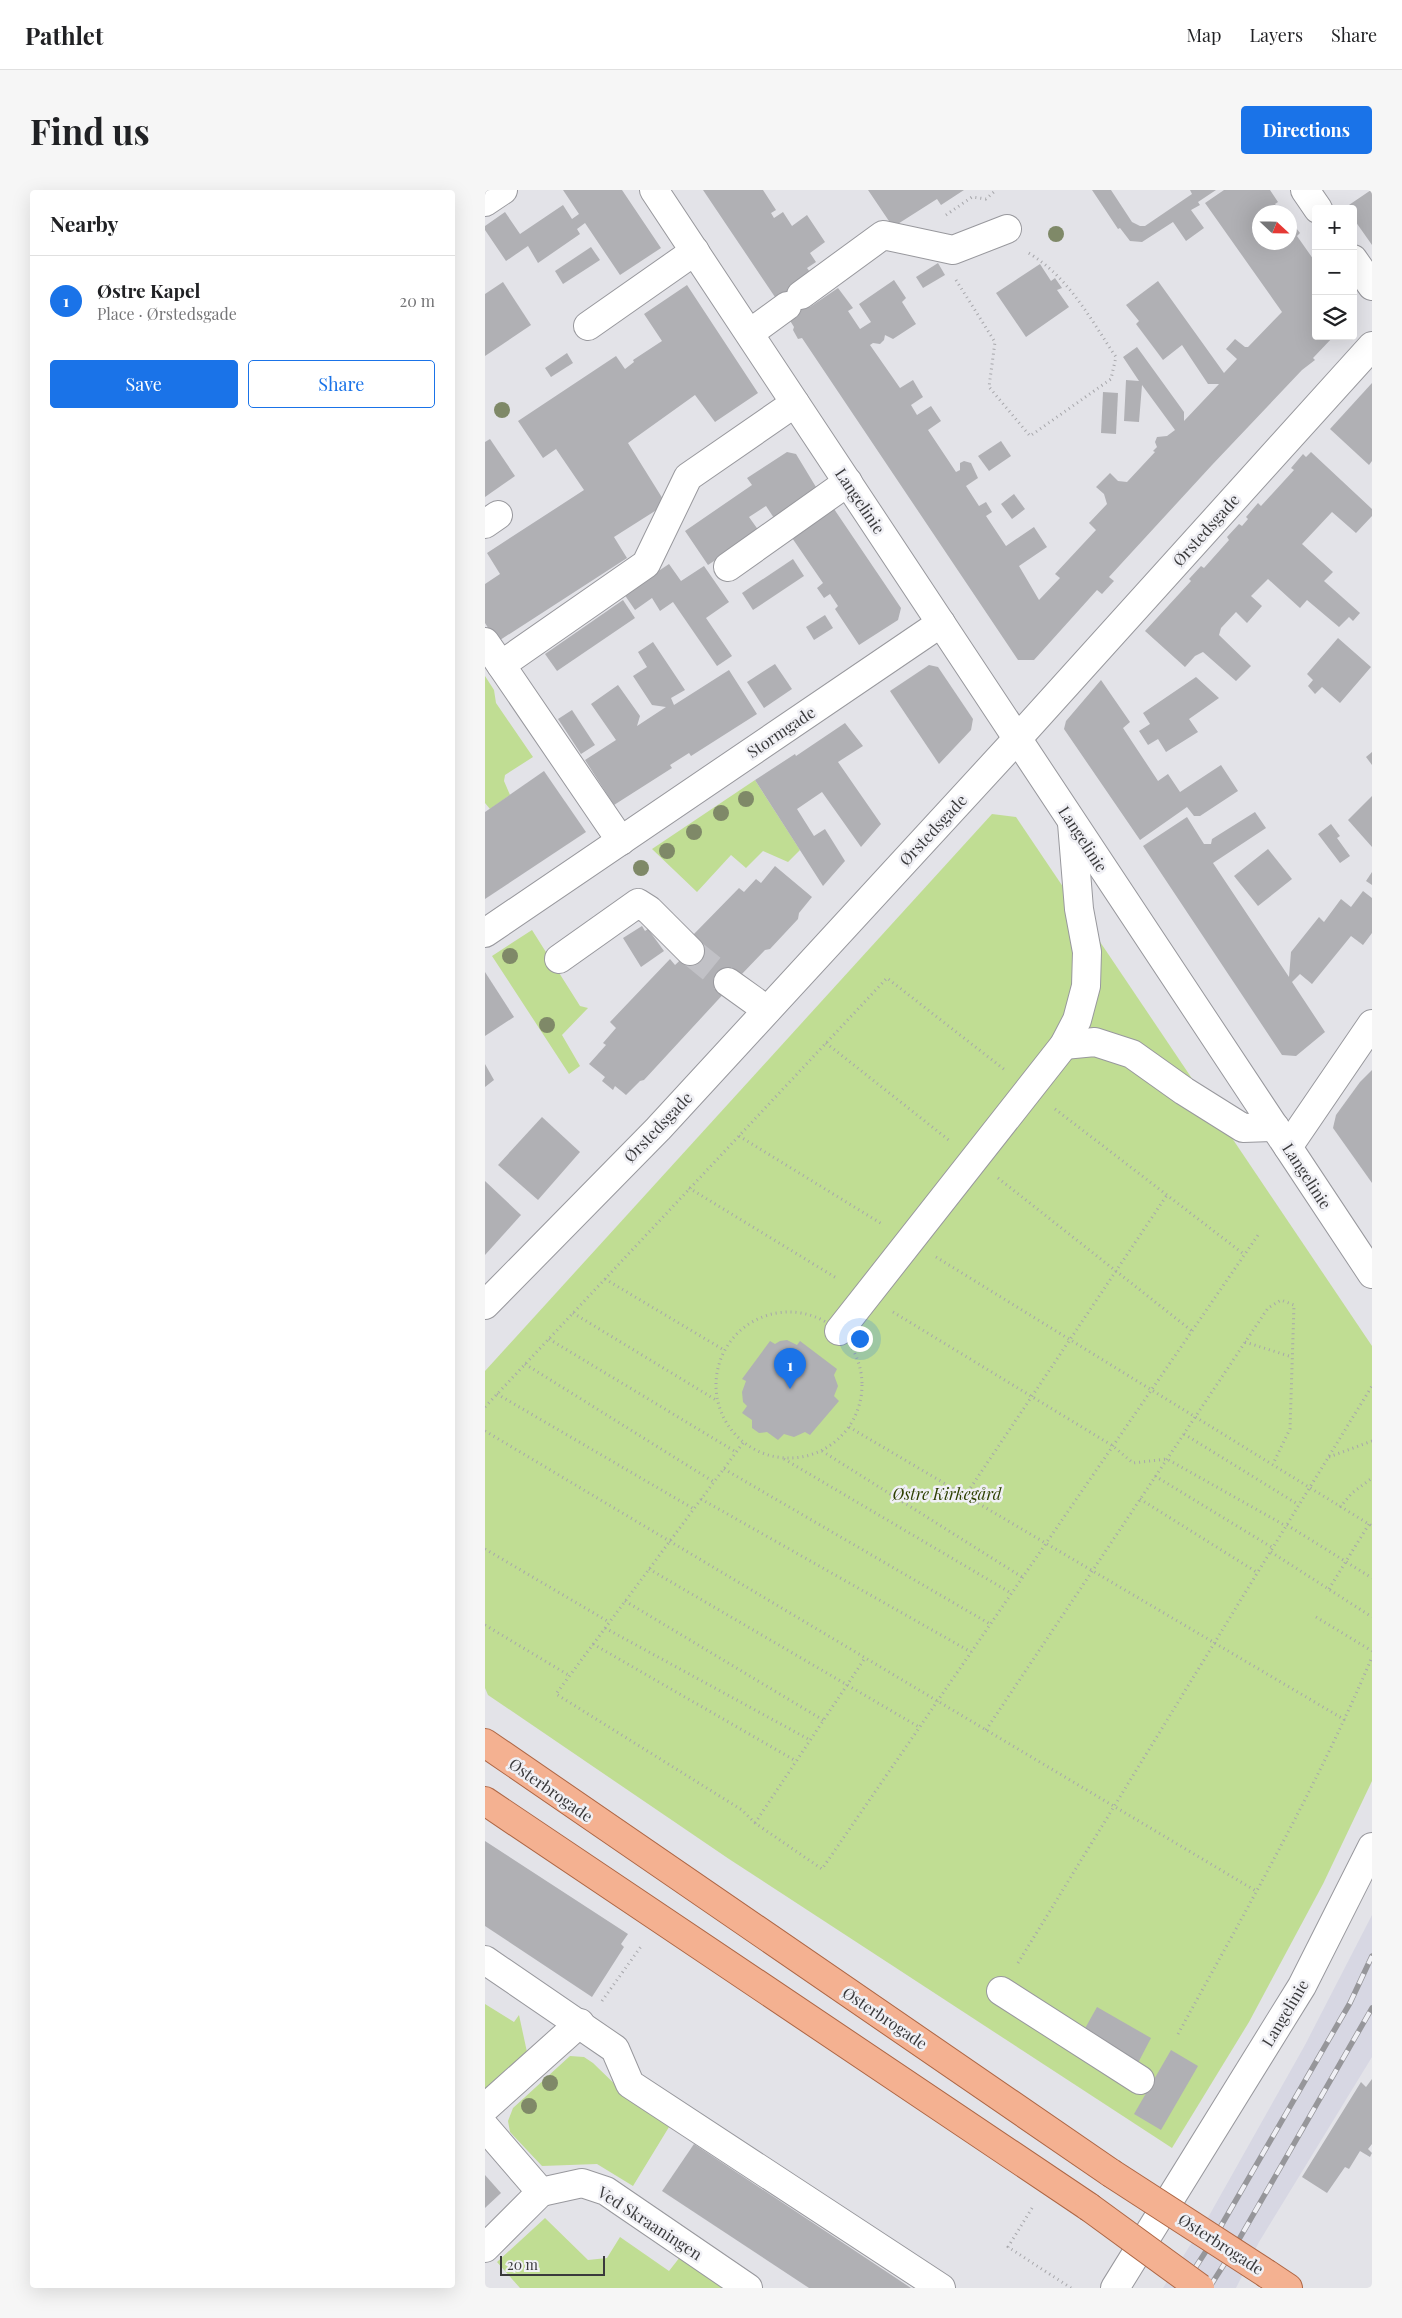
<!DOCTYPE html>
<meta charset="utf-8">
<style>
:root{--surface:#fff;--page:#f6f6f6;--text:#202124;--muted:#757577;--line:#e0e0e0;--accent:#1a73e8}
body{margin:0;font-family:"Playfair Display",serif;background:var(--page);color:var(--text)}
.controls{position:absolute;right:15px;top:15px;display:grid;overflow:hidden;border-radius:5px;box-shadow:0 5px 20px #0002}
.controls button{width:45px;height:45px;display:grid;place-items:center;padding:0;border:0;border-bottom:1px solid var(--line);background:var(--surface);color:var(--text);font:25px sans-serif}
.compass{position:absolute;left:767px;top:15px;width:45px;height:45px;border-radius:50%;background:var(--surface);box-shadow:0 5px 20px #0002;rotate:112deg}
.scale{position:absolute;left:15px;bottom:12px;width:105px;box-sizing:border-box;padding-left:5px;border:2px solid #3a3a3c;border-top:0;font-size:14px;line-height:18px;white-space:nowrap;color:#3a3a3c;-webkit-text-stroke:4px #f0f0f5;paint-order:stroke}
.you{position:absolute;left:374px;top:1148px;width:18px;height:18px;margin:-12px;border:4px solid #fff;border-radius:50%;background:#1a73e8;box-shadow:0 0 0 8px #1a73e833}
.badge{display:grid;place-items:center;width:32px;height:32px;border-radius:50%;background:var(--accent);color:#fff;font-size:16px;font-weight:700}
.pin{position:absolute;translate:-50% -41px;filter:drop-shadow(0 1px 2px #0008)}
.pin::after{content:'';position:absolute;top:26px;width:18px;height:15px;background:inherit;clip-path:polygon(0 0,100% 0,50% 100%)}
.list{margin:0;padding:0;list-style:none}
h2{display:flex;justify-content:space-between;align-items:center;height:65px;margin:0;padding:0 20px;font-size:21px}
h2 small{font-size:16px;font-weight:400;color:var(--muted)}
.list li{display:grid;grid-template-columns:32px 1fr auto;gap:15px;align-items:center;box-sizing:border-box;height:90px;padding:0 20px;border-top:1px solid var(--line)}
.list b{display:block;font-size:19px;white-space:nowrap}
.list p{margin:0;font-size:16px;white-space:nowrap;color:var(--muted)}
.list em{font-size:16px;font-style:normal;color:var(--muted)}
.actions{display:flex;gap:10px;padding:15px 20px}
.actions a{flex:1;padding:11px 0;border:1px solid var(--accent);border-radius:5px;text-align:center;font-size:18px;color:var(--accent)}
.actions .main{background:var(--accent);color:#fff}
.icon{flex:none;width:28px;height:28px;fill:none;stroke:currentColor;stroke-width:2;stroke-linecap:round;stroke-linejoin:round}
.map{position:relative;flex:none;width:887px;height:2098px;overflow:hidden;border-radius:5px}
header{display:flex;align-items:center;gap:30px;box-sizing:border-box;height:70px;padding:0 25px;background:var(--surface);border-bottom:1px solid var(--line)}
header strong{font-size:24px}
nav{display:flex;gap:28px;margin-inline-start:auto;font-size:18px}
.intro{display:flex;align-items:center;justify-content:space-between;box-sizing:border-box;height:120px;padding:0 30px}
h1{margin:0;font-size:35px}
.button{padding:12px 22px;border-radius:5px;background:var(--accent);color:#fff;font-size:18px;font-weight:700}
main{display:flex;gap:30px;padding:0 30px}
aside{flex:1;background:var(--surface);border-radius:5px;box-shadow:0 5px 20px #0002}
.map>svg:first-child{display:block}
.built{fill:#d7d7e3}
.green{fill:#c0dd93}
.building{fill:#b0b0b4}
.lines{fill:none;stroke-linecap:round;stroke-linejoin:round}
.minor-tunnel{stroke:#c1c1c6;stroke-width:28;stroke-dasharray:28 14;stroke-linecap:butt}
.minor-casing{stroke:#98989d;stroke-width:30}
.major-casing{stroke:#ae6644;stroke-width:30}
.path{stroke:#a7a7ab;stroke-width:3;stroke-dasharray:1 4;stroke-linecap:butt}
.minor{stroke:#fff;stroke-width:28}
.major{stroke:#f4b191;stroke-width:28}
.rail-casing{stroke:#96969a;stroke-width:5.5}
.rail{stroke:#f0f0f5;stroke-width:4;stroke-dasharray:11;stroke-linecap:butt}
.major-bridge-casing{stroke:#ae6644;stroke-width:30;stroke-linecap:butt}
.major-bridge{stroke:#f4b191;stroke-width:28}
.tree{fill:#7f8968}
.labels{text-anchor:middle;stroke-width:5;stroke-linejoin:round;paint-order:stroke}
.street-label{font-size:16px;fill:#3a3a3c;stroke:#f0f0f5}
.park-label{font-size:16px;font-style:italic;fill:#2d3f00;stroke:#f0f0f5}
</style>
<header>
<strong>Pathlet</strong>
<nav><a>Map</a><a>Layers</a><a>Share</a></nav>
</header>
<div class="intro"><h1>Find us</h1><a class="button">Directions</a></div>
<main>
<aside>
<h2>Nearby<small></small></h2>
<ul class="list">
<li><span class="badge">1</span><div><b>Østre Kapel</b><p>Place · Ørstedsgade</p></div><em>20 m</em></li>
</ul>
<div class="actions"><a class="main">Save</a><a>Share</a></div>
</aside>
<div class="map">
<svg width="887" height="2098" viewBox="0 0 887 2098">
<rect width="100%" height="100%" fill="#e3e3e8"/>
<!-- built -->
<path class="built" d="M887,1725v142l-113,185 -23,46h-73l47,-74 95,-169z"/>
<!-- green -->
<g class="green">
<path d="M0,486l9,14 2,13 37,54 -28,18 -1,6 6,14 -20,14 -5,-6z"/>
<path d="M270,590l45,70 -12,12 -25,-11 -17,17 -15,-13 -34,37 -45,-43z"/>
<path d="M507,624l24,3 356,529v435l-49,103 -74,138 -77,126 -443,-289 -241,-164 -3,-7v-317z"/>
<path d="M47,740l48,76 8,2 -26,27 18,31 -11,8 -77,-118z"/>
<path d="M0,1814l29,18 5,-7 8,37 -42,39z"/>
<path d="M85,1866l14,1 9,6 34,33 42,31 -36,59 -36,-22 -55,2 -32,-34 -2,-11 5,-13z"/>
<path d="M60,2028l43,42 19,-2 13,-21 49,34 11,-14 51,31h-211l-23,-26z"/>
</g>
<!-- building -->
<g class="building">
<path d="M78,0h59l39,58 -41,27 -35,-52 -8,6 3,5 -42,29 -10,-17 -22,15 -21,-31v-4l20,-14 15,22 43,-29 9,14 7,-5z"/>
<path d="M218,0h60l13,20 -5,3 3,5 9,-6 9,14 15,-11 18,27 -15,11 6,9 -9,6 6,8 -17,11 14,20 28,-19 15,20 -5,3 12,18 11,-7 -12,-18 35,-24 12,18 -4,4 14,22 -23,15 -8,-4 -1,5 -4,4 -7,-1 -3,2 30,43 13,-8 10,17 -12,8 6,10 14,-9 10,15 -13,9 28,42 4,-2v-7l4,-2 7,2 7,15 -12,8 13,20 7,-4 6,10 -6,4 20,30 28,-19 13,20 -28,19 20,34 21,-22 -5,-4 41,-44 -7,-7 18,-19 -3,-10 -8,-7 14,-14 8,8 9,1 28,-30 -2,-1 4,-4 -2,-5 2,-5 10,-1 8,-6 -33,-45 -3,37 -15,-1 2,-41 13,1 -16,-24 14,-10 47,65v9l35,-37h-11l-26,-39 -19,15 -27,-36 3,-3 -13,-16 32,-24 66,92 13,-14 -11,-10 9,-10 10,8h3l34,-35 -77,-109 19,-13h46l8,12 -3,2 6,8h-22v30h30v-23l11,14 -3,3 19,27v73h18l-21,22 2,2 -13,10 -90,95 -103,112 5,4 -12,13 -5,-4 -63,70h-16l-216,-322 -4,1 -5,-9 1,-3 -17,-27z"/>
<path d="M383,0h96l-23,15 -4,-6 -44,28z"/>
<path d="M607,0h19l21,32 8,4h5l47,-32 -2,-4h26l-18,12 2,3 -9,5 13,18 -18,13 -13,-19 -31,20 -12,-1 -10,-13 -2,1z"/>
<path d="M886,0h1v55l-19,-27v-9l-7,-2z"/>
<path d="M106,57l9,13 -37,24 -8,-13z"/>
<path d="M453,73l7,12 -22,13 -7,-11z"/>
<path d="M555,74l11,17 4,-3 7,10 -5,2 12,17 -43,30 -30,-44z"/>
<path d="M18,92l28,43 -46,31v-62z"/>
<path d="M202,95l71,108 -43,29 -20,-27 -67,48 38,61 -52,33 13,21 -130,84 -12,-19v-39l15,-10 -13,-21 97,-63 -28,-41 -13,9 -25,-37 98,-65 9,13 9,-7 -1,-2 29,-19 -18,-27z"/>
<path d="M82,163l6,10 -22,14 -6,-9z"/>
<path d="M887,193v78l-3,4 -39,-36z"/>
<path d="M618,202l15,1 -2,41 -15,-1z"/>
<path d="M5,249l25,37 -30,21v-55z"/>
<path d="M516,251l10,15 -22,15 -11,-15z"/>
<path d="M302,262l9,2 23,38 -43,29 -10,-15 -17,11 10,14 -51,34 -23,-34 67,-46 -5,-7z"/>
<path d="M826,262l61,57v7l-16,17 -24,-21 -30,32 31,28 -9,9 36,32 -7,8 -4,-4 -10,10 -32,-27 -7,8 -32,-29 -17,17 11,10 -15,17 -11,-11 -15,16 -2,7 32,31 -15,15 -33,-29 -8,4 -10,11 -40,-36 46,-50 -2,-2 12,-13 3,2 25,-28 -2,-3 12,-13 3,2 6,-7 -2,-2 12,-14 3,3 33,-36 -3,-2 12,-14 3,3z"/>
<path d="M529,304l11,15 -13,10 -11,-15z"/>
<path d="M345,313l71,105 -3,12 -39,25 -24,-36 3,-3 -8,-12 -6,4 -7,-10 6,-5 -35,-51z"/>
<path d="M308,369l11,17 -51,34 -11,-17z"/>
<path d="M184,374l12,17 23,-15 25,36 -23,16 26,38 -15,10 -44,-64 -13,9 -8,-13 -17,12 -11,-16z"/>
<path d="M138,410l12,18 -78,53 -12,-17z"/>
<path d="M340,425l8,13 -19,12 -8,-13z"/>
<path d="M853,448l33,29 -31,36 -18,-16 -7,7 -7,-8 5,-6 -6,-6z"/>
<path d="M168,452l32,48 -14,8 3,7 55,-35 28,44 -66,42 -2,-3 -19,12 2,3 -58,37 -29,-45 31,-20 -25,-36 27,-19 22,31 -3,10 29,-19 -14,-2 -19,-29 14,-9 -9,-15z"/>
<path d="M290,474l17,25 -28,19 -17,-26z"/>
<path d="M444,475l9,2 35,52 -2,11 -32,34 -49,-73z"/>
<path d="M711,487l23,21 -30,21 9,13 -32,20 -8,-13 -10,6 -9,-14 11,-7 -7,-11z"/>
<path d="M616,490l29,42 -7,6 35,53 10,-7 12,18 41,-27 17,26 -38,25h-6l-7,-9 -47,33 -76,-111 2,-8z"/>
<path d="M87,520l23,35 -14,9 -23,-35z"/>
<path d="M360,533l18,23 -25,16 43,62 -20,23 -39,-55 -25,17 17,27 11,-7 20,32 -22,25 -68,-106 40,-26 1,2z"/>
<path d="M887,562v13l-6,-8z"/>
<path d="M59,581l42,61 -101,67v-87z"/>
<path d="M887,606v51l-24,-27z"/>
<path d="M770,622l11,16 -53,35 76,114 2,-25 28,-35 5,5 17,-23 10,8 12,-16 9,7v35l-9,12 -12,-9 -39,48 -12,-10 -8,8 33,50 -29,24 -14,-1 -139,-209 44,-29 17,27h7l1,-5z"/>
<path d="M846,634l9,12 -3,2 13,18 -10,7 -22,-29z"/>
<path d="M783,659l24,30 -34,27 -24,-30z"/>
<path d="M290,676l37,31 -13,16 -1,6 -28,30 -5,1 -25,26 -96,104 -4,1 -14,14 -11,-9 -2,4 -11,-9 3,-4 -16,-13 17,-19 -3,-2 13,-15 -6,-6 60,-63 5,6 15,-14 3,-16 46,-47 5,4 12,-13 5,4z"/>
<path d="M887,682v13l-6,-4z"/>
<path d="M157,736l3,5 3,-2 16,22 -23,16 -18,-29z"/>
<path d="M0,782l29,45 -29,19z"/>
<path d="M0,874l9,16 -9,7z"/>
<path d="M887,880v113l-39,-55 3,-13 24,-33z"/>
<path d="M57,927l38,35 -42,48 -40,-35z"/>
<path d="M0,991l36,34 -36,40z"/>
<path d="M302,1150l10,5 3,-4 37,28 -3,6 4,11 -4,10 5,5 -29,34 -5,-3 -11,5 -10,-3 -6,6 -11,-8 -8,1 -7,-5v-8l-10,-7 5,-7 -4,-4 -1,-10 4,-11 -4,-2 28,-38 5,3 5,-3z"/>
<path d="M0,1651l143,93 -7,10 3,3 -32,50 -107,-71z"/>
<path d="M612,1817l54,31 -13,25 -55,-31z"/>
<path d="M686,1860l27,16 -37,64 -27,-16z"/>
<path d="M887,1889v65l-4,5 4,4 -2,4 -10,-6 -11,18 -4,-2 -18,26 -25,-16 59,-95 5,5z"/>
<path d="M209,1954l217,144h-102l-147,-97z"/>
<path d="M0,1985l16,18 -16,15z"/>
</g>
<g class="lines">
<!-- minor-tunnel -->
<path class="minor-tunnel" d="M205,761l38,31"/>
<!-- minor casing -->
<g class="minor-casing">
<g id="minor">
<path d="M169,0l718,1084"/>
<path d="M820,0l13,19"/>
<path d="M0,12l18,-12"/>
<path d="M868,69l19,27"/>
<path d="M316,105l82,-60 70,15 54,-21"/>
<path d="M103,136l107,-75"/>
<path d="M265,143l37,-27"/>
<path d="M0,334l13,-9"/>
<path d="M243,377l120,-85"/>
<path d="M0,452l16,23 145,-101 42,-87 107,-74"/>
<path d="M16,475l120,176"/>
<path d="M0,743l456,-310"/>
<path d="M74,769l79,-56 11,7 41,41"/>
<path d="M243,792l39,28"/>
<path d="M579,855l31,-3 37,12 52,37 59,37 32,-1"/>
<path d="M803,957l84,-123"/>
<path d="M0,1115l173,-176 360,-391 354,-392"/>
<path d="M354,1141l225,-286 13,-25 9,-34 1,-34 -8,-43 -7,-86"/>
<path d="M0,1770l130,89 15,35 311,204"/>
<path d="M516,1801l139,89"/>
<path d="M0,1918l95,-85"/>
<path d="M0,1937l56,65 41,-9 24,8 142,97"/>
<path d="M0,2058l56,-56"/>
<path d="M630,2098l187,-302 70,-139"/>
</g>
</g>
<!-- major casing -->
<g class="major-casing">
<g id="major">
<path d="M0,1553l626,430"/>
<path d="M0,1611l604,406"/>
<path d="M782,2084l21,14"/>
</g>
</g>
<!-- path -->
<g class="path">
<path d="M461,25l26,-18 14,2 10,-9"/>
<path d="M471,90l39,62 -6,45 41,49 81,-57 5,-22c-27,-40 -47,-80 -89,-105"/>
<path d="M341,853l124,98"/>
<path d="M570,919l190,146"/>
<path d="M254,946l143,88"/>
<path d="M513,988l194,153"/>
<path d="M204,998l149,91"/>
<path d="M451,1067l436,269"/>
<path d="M120,1089l119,71"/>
<circle cx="304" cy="1195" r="73"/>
<path d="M408,1122l220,134 20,17 34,-4 119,67"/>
<path d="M88,1123l143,87"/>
<path d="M64,1149l187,113"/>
<path d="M760,1152l47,15"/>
<path d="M40,1174l189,118"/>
<path d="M12,1204l197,115"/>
<path d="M0,1217l402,-429 118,92"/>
<path d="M364,1237l496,293"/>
<path d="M0,1241l771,460"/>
<path d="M699,1244l115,71"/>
<path d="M258,1253l-187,251 186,116 13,13 67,46 436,-634"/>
<path d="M337,1261l200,126"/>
<path d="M844,1267l43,-16"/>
<path d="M299,1269l227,134"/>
<path d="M239,1279l266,155"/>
<path d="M670,1286l118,72"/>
<path d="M480,1306l202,-301"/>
<path d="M216,1309l270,153"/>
<path d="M655,1309l118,74"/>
<path d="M855,1317l12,-14 20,-15"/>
<path d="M802,1335l85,53"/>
<path d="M0,1359l124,73"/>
<path d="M786,1362l101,65"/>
<path d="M164,1379l270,158"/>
<path d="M844,1399l40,-65"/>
<path d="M140,1411l198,119"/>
<path d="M831,1427l56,34"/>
<path d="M0,1435l85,51"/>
<path d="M120,1438l205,112"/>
<path d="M108,1454l203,117"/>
<path d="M501,1540l282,-422 13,-8 13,5 -4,124 -17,35"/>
<path d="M270,1633l110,-165"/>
<path d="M533,1773l354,-577"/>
<path d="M117,1811l40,-56"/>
<path d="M693,1844c68,-124 139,-247 194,-377"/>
<path d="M547,2018l-24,39 63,41"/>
</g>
<!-- minor -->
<use href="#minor" class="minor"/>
<!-- major -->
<use href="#major" class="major"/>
<!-- rail casing -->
<g class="rail-casing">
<g id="rail">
<path d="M697,2098l28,-43 140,-242 22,-47"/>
<path d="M724,2098l21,-33 142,-247"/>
</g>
</g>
<!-- rail -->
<use href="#rail" class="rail"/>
<!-- major-bridge casing -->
<g class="major-bridge-casing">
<g id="major-bridge">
<path d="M626,1983l156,101"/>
<path d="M604,2017l111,81"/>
</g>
</g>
<!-- major-bridge -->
<use href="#major-bridge" class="major-bridge"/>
</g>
<!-- trees -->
<g class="tree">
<circle cx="571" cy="44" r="8"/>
<circle cx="17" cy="220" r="8"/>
<circle cx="261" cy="609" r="8"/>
<circle cx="236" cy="623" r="8"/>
<circle cx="209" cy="642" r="8"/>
<circle cx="182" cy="661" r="8"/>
<circle cx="156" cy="678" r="8"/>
<circle cx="25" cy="766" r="8"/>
<circle cx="62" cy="835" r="8"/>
<circle cx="65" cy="1893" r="8"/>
<circle cx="44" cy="1916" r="8"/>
</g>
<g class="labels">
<!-- street labels -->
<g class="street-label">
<text transform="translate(375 311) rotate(56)" y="6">Langelinie</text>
<text transform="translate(721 340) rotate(-48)" y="6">Ørstedsgade</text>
<text transform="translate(296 542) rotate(-34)" y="6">Stormgade</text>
<text transform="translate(448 640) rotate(-47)" y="6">Ørstedsgade</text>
<text transform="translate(598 649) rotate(57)" y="6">Langelinie</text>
<text transform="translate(173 937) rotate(-46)" y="6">Ørstedsgade</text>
<text transform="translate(822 986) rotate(57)" y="6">Langelinie</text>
<text transform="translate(66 1600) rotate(35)" y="6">Østerbrogade</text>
<text transform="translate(800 1823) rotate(-59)" y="6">Langelinie</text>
<text transform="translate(400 1828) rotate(34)" y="6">Østerbrogade</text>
<text transform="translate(165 2033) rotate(33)" y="6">Ved Skraaningen</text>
<text transform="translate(736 2054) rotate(33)" y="6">Østerbrogade</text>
</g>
<!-- park labels -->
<g class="park-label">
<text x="462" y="1310">Østre Kirkegård</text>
</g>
</g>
</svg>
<div class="controls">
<button>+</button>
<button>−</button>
<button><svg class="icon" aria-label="layers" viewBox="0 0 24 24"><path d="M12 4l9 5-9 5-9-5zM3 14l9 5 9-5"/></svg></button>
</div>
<svg class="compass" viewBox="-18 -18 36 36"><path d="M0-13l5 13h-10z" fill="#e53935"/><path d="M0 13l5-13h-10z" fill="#757577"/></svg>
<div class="scale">20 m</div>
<div class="you"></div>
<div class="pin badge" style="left:305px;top:1199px">1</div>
</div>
</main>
